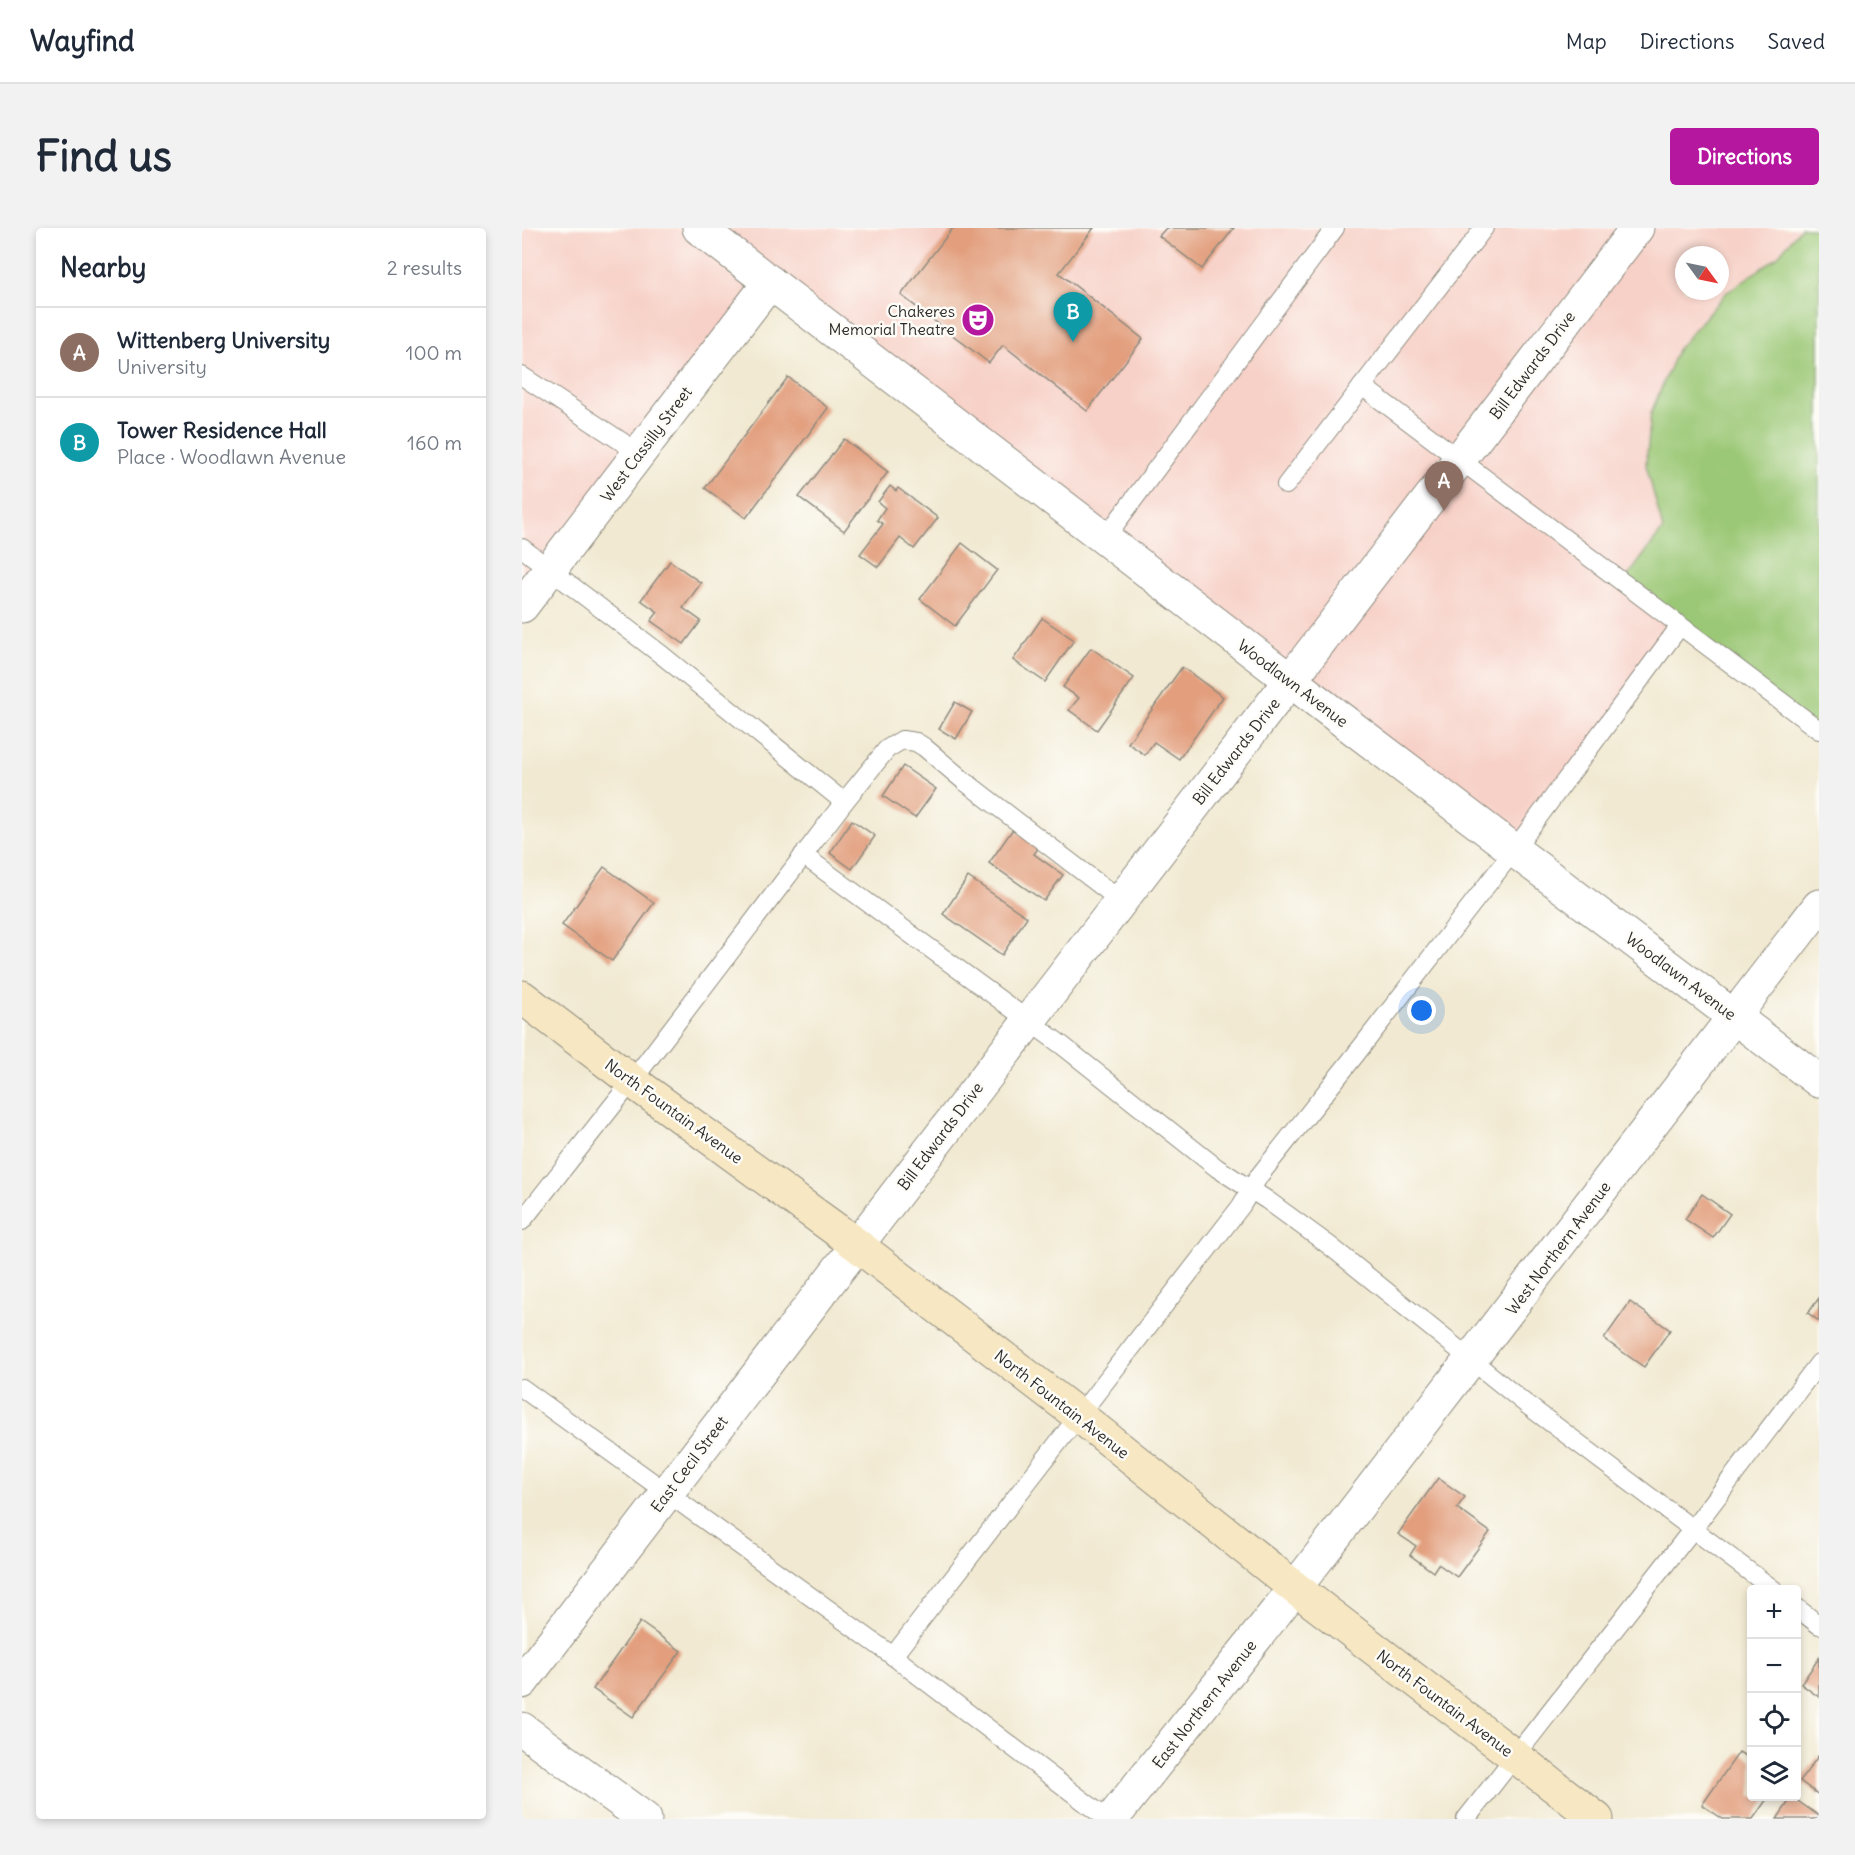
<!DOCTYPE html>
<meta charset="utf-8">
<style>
:root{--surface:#fff;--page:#f2f2f3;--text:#1f2937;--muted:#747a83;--line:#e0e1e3;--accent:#b5179e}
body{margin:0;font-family:Delius,sans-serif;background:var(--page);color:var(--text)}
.controls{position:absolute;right:18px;bottom:18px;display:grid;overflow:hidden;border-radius:6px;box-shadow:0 3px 9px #0003}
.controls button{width:54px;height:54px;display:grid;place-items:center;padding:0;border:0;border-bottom:2px solid var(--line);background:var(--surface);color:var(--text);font:30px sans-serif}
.compass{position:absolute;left:1153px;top:18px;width:54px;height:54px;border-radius:50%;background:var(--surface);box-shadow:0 3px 9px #0003;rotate:123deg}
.you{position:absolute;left:900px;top:783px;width:21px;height:21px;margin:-15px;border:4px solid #fff;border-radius:50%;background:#1a73e8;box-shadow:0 0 0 9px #1a73e833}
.badge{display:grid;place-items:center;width:39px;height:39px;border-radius:50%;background:var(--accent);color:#fff;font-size:20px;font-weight:700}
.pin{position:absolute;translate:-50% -50px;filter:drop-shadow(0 2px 3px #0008)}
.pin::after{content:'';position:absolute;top:32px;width:21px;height:18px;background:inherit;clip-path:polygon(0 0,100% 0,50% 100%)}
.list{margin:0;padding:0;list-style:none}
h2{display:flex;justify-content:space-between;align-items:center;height:78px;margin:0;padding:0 24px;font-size:26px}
h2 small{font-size:20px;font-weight:400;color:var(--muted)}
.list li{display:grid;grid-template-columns:39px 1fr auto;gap:18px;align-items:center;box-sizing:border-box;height:90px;padding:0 24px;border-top:2px solid var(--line)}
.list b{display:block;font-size:22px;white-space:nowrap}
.list p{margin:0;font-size:20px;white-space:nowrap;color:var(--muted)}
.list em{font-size:20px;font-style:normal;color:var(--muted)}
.icon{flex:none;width:33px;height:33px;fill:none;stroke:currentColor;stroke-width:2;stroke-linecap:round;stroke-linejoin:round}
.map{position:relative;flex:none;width:1297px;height:1591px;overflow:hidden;border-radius:6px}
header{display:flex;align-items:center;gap:36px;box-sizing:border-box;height:84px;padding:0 30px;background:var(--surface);border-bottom:2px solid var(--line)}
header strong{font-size:28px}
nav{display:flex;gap:33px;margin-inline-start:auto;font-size:21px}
.intro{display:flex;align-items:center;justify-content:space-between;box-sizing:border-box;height:144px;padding:0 36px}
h1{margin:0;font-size:42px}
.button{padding:15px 27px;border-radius:6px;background:var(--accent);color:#fff;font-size:21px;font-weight:700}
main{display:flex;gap:36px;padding:0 36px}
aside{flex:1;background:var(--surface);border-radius:6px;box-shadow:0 3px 9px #0003}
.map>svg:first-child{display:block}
.built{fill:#f7d1c8;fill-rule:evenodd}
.green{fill:#9bc876;stroke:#637a50;stroke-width:1.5}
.building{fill:#e29e7d}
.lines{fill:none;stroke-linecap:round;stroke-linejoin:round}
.lane-casing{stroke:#8e8a7e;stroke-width:20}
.street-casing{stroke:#8e8a7e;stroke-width:35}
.secondary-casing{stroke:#8e8a7e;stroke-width:35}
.lane{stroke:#fff;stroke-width:18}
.street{stroke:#fff;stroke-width:33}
.secondary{stroke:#f7e8c3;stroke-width:33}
.labels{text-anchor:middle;stroke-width:5;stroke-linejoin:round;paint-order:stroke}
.poi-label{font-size:16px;fill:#2b2b2b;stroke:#fdfcf7;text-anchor:end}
.street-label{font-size:16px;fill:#2b2b2b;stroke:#fdfcf7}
</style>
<header>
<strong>Wayfind</strong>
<nav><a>Map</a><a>Directions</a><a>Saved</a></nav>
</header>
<div class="intro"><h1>Find us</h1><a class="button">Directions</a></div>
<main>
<aside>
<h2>Nearby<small>2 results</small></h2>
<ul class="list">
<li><span class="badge" style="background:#8d6e63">A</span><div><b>Wittenberg University</b><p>University</p></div><em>100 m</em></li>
<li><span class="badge" style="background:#0f9aa8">B</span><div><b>Tower Residence Hall</b><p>Place · Woodlawn Avenue</p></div><em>160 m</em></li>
</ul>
</aside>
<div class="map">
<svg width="1297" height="1591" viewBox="0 0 1297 1591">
<rect width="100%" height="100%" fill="#fdfcf7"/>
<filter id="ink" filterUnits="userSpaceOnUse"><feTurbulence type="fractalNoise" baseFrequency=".0167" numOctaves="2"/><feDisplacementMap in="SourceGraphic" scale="12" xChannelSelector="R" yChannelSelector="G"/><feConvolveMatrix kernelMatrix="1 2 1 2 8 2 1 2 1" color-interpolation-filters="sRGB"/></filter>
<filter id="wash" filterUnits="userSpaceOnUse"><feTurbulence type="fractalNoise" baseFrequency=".008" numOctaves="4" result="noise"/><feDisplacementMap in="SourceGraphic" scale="24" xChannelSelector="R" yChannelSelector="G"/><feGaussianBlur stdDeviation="1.35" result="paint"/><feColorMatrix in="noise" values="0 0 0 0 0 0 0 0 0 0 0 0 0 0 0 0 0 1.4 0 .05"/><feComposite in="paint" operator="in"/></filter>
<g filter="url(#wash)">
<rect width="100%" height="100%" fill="#f1e9d1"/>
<!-- built -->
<path class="built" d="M0,0h1297l-139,398 -166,224 -744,-568 -248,324zM1162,27h36v36h-36z"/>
<!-- green -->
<path class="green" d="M1279,0h18v502l-196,-147 40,-54 -17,-64 5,-52 26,-63 50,-58 49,-34z"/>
<g id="blocks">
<!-- building -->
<g class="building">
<path d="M431,0h141l-35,45 84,66 -56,72 -84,-66 -14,18 -88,-68z"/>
<path d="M644,0h68l-32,41 -43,-33z"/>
<path d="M266,149l40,31 -82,110 -41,-30z"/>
<path d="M322,211l44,33 -44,59 -45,-34z"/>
<path d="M368,258l6,5 2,-3 40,30 -24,31 -14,-11 -22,29 -18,-13 23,-30 -6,-4 8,-12 -7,-6z"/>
<path d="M440,315l35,27 -42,56 -35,-27z"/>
<path d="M148,333l31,22 -18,25 18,13 -17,23 -33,-23 7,-9 -17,-12z"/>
<path d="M520,390l32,22 -29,42 -32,-22z"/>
<path d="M569,420l43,30 -37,52 -28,-20 10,-12 -16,-11z"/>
<path d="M660,439l41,30 -44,62 -25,-17 -9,13 -17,-12z"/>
<path d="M433,474l17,10 -16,27 -17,-10z"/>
<path d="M381,538l33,23 -21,29 -32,-22z"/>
<path d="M330,592l23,16 -23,33 -22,-16z"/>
<path d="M491,601l26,18 -5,7 29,21 -19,26 -55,-38z"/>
<path d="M82,639l50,36 -42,58 -50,-36z"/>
<path d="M446,649l59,40 -25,38 -59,-41z"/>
<path d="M1180,966l28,20 -17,24 -28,-19z"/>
<path d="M1297,1070v23l-11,-8z"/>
<path d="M1108,1074l40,28 -26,37 -40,-28z"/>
<path d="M916,1250l27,19 -8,11 33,24 -33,45 -19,-13 -5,8 -23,-17 6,-9 -18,-12z"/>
<path d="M118,1394l41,29 -48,66 -40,-28z"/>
<path d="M1297,1430v39l-18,-13z"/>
<path d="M1217,1524l13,8v36h17l-16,23h-30l-21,-14z"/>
<path d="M1297,1527v40l-19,-14z"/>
<path d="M1270,1569l27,19v3h-42z"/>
</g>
</g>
</g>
<g filter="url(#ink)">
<use href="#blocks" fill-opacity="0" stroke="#8e8a7e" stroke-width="1.5"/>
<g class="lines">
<!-- lane casing -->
<g class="lane-casing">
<g id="lane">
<path d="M0,148l117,77"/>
<path d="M840,158l457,344"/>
<path d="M764,257l198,-257"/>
<path d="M583,310l230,-310"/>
<path d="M0,320l141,108 181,146"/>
<path d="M281,627l260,191 154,122 50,32 63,46 196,158 248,186"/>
<path d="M0,993l110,-140 212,-279 43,-53 15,-9 14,2 8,5 39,33 158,121"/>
<path d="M0,1160l371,268 214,163"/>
<path d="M1274,1379l23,18"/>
<path d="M371,1428l348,-450 18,-30 97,-122 158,-204 166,-224"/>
<path d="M944,1591l226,-289 127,-167"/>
</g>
</g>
<!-- street casing -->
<g class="street-casing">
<g id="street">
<path d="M177,0l626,479 494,374"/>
<path d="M0,378l248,-324"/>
<path d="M0,1454l1115,-1454"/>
<path d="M0,1501l123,90"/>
<path d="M590,1591l183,-231 524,-682"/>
</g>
</g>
<!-- secondary casing -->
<g class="secondary-casing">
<path id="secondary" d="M0,769l110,84 225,164 221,170 217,173 302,231"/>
</g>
<!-- lane -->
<use href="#lane" class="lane"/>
<!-- street -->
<use href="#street" class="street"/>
<!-- secondary -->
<use href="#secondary" class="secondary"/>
</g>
</g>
<!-- icons -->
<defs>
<g id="theatre-disc" transform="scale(1.725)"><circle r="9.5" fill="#b5179e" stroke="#fdfcf7"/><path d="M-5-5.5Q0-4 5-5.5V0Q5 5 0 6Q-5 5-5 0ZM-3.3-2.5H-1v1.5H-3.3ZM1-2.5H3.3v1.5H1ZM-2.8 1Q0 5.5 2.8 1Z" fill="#fff"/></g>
</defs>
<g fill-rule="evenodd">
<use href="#theatre-disc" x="456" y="92"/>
</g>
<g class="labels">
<!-- poi labels -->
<g class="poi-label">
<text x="433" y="89">Chakeres<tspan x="433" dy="18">Memorial Theatre</tspan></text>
</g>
<!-- street labels -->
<g class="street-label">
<text transform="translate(1010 137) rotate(-53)" y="6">Bill Edwards Drive</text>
<text transform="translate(124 216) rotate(-53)" y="6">West Cassilly Street</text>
<text transform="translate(771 455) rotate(37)" y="6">Woodlawn Avenue</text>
<text transform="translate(714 523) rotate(-52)" y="6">Bill Edwards Drive</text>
<text transform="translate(1159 748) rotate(37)" y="6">Woodlawn Avenue</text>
<text transform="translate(152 883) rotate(36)" y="6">North Fountain Avenue</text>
<text transform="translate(418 908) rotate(-53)" y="6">Bill Edwards Drive</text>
<text transform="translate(1036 1020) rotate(-53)" y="6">West Northern Avenue</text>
<text transform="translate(540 1176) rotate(38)" y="6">North Fountain Avenue</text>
<text transform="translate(167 1236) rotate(-53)" y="6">East Cecil Street</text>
<text transform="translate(923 1475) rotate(37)" y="6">North Fountain Avenue</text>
<text transform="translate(682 1476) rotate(-52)" y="6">East Northern Avenue</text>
</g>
</g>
</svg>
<div class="controls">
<button>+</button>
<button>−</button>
<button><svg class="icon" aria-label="locate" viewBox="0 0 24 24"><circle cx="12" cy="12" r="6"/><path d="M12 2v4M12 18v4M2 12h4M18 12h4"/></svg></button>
<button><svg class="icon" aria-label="layers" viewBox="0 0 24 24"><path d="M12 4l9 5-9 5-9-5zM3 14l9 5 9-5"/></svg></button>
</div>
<svg class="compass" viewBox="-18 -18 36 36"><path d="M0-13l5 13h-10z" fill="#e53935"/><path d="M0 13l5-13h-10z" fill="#747a83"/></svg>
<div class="you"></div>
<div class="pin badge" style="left:922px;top:283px;background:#8d6e63">A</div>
<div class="pin badge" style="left:551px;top:114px;background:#0f9aa8">B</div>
</div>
</main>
